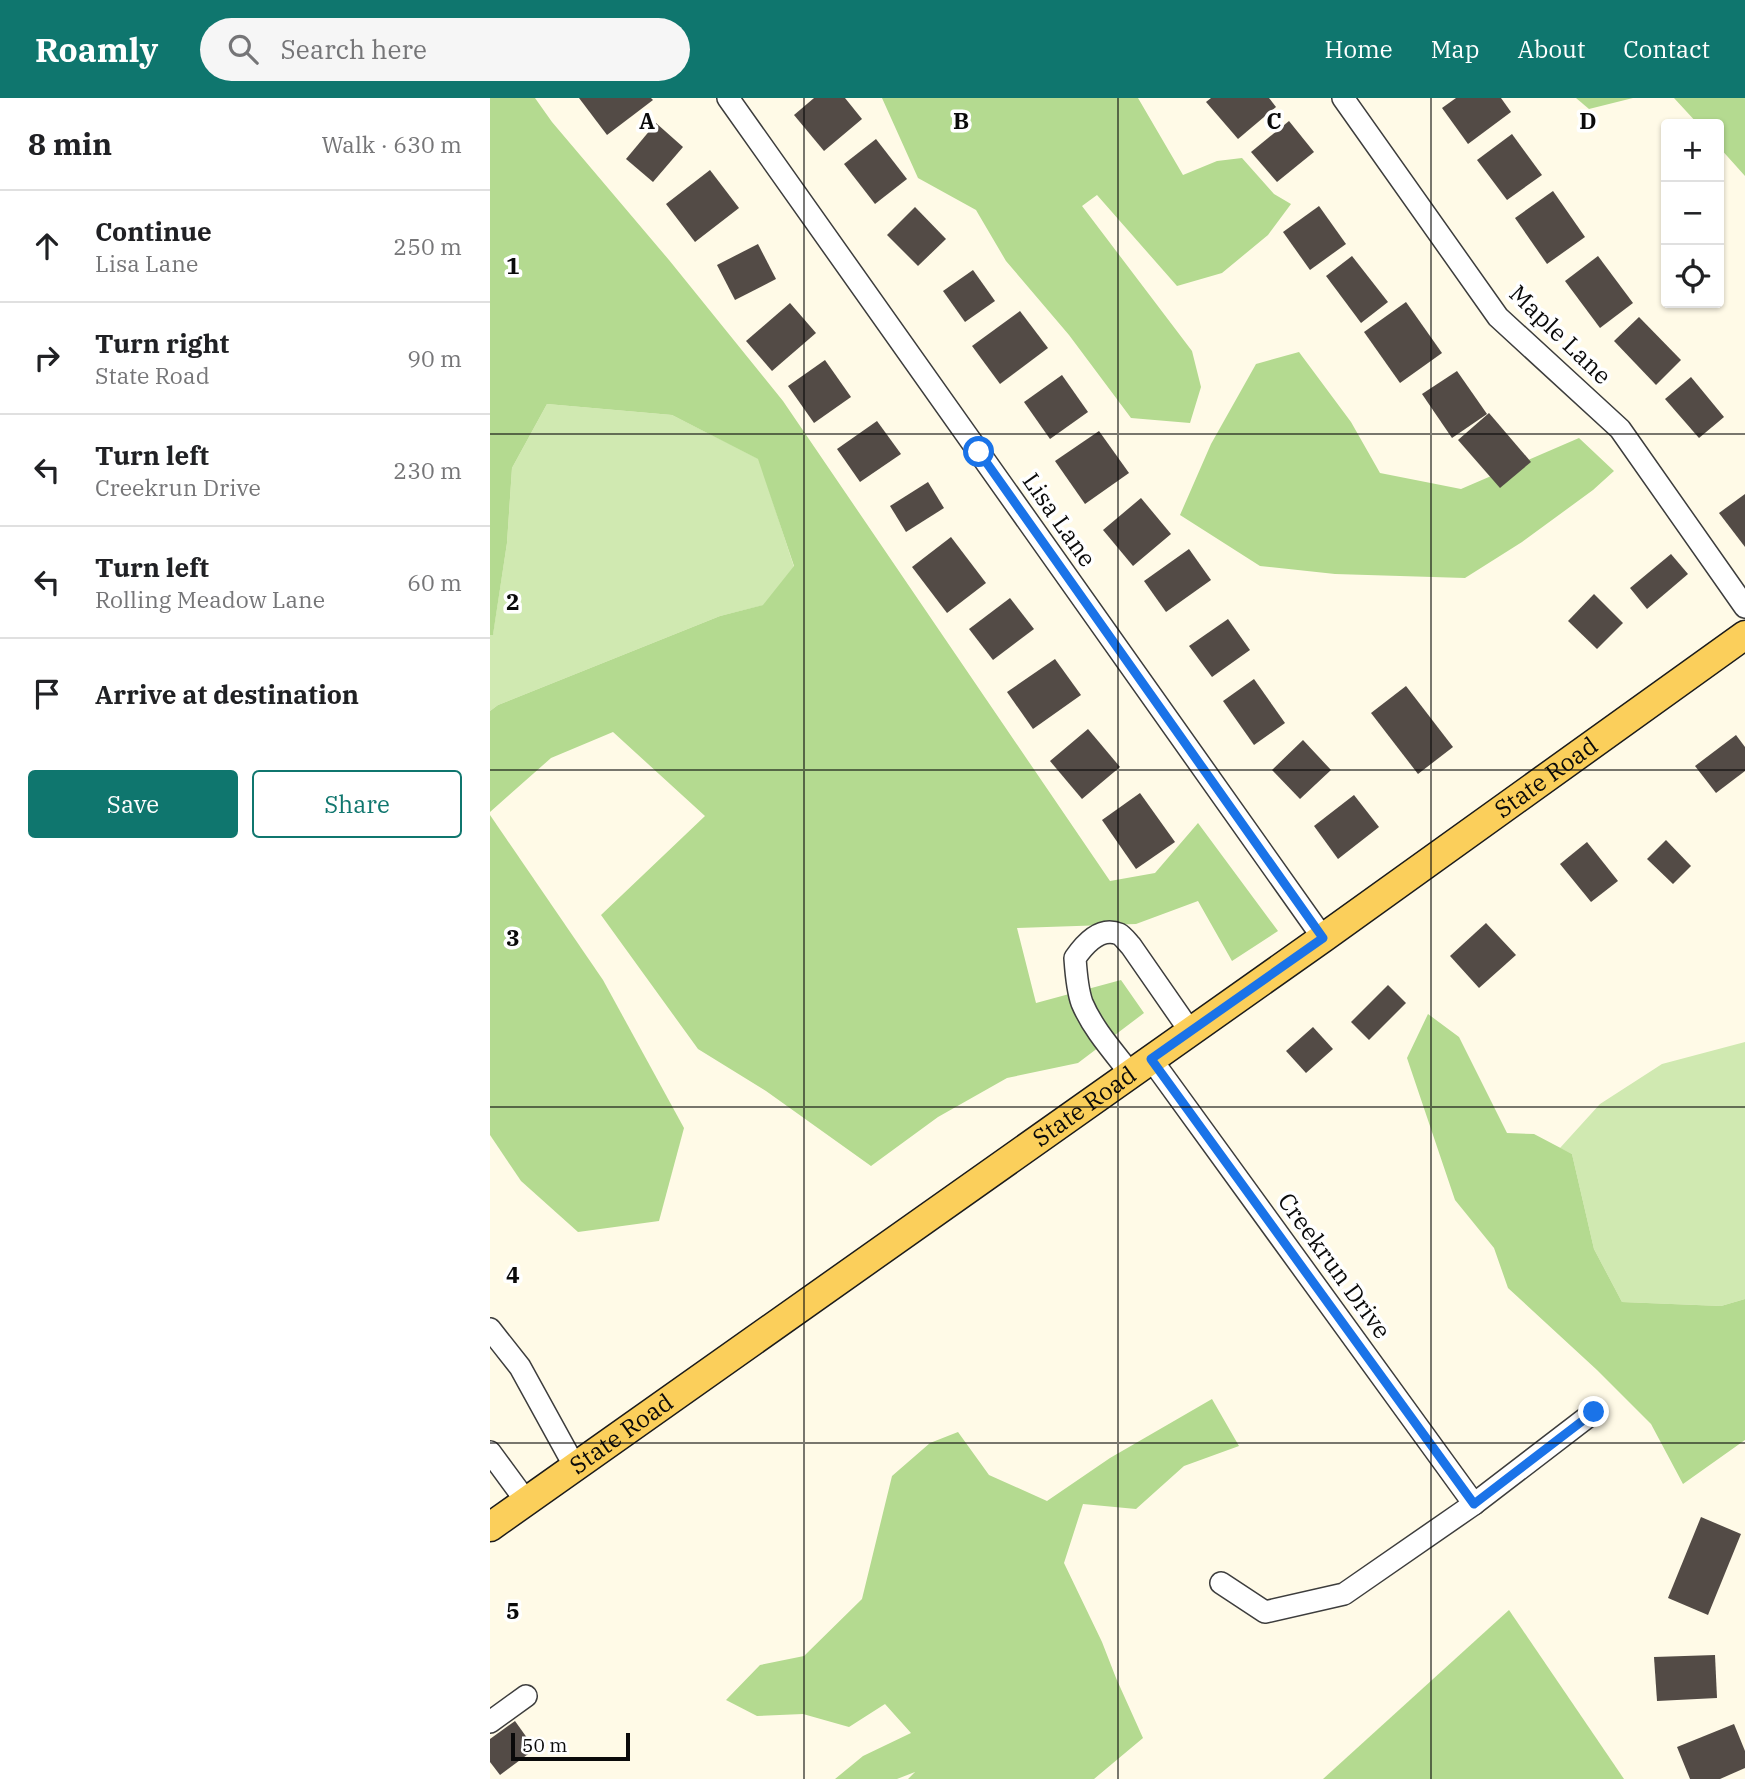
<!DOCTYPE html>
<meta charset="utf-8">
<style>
:root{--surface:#fff;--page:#f6f6f6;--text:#202124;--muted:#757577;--line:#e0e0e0;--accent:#0f766e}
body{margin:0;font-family:"IBM Plex Serif",serif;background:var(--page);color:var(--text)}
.controls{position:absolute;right:21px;top:21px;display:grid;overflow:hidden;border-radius:7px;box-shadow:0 2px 5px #0004}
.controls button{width:63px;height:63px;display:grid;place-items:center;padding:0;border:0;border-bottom:2px solid var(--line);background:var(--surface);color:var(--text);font:35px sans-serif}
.scale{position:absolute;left:21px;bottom:18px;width:119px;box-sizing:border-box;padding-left:7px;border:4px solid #0a0a0a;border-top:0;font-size:19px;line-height:24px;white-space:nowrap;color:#0a0a0a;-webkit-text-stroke:5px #fff;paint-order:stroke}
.stop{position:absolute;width:21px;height:21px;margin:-16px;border:5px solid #1a73e8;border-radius:50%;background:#fff}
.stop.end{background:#1a73e8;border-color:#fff;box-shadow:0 2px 7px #0008}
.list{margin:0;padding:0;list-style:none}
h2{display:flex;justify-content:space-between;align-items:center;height:91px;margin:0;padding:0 28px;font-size:30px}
h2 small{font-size:23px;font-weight:400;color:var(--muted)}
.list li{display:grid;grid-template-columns:46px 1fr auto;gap:21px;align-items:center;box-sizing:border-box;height:112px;padding:0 28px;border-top:2px solid var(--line)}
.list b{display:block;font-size:26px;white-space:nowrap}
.list p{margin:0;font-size:23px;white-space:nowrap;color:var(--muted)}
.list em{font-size:23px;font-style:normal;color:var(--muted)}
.actions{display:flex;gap:14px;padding:21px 28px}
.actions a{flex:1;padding:16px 0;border:2px solid var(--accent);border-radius:7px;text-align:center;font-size:24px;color:var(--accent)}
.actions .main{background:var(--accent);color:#fff}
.icon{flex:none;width:38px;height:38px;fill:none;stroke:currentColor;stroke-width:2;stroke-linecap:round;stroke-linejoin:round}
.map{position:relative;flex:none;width:1255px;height:1681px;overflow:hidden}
header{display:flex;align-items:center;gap:42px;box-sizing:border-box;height:98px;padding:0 35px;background:var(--accent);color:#fff}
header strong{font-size:33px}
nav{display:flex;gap:38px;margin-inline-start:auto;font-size:24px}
.search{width:490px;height:63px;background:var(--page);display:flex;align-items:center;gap:18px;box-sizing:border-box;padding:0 24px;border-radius:38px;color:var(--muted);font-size:26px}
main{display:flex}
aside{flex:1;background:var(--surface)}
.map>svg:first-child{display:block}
.green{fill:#d0e9b1}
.forest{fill:#b4da90}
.building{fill:#534b46}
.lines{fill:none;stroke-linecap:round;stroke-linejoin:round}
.minor-casing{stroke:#3d3d3d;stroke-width:24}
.major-casing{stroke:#1b1b1b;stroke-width:31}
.minor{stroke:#fff;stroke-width:21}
.major{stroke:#fbcf5b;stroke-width:28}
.route{stroke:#1a73e8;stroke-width:9}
.grid{fill:none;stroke:#0a0a0a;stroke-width:2;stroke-opacity:0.55}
.labels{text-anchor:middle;stroke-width:7;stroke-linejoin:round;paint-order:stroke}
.street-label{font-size:24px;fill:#0a0a0a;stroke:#fff}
.grid-label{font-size:23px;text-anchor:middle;font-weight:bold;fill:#0a0a0a;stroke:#fff;stroke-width:7;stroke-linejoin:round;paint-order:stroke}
</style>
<header>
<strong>Roamly</strong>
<div class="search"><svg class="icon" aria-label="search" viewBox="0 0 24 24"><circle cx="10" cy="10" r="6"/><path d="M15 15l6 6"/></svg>Search here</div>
<nav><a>Home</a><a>Map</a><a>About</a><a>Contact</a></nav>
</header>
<main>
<aside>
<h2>8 min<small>Walk · 630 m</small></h2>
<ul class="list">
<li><svg class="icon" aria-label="ahead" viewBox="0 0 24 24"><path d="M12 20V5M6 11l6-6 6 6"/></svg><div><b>Continue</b><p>Lisa Lane</p></div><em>250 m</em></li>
<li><svg class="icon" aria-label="right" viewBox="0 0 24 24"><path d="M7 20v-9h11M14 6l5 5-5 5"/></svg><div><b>Turn right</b><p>State Road</p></div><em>90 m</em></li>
<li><svg class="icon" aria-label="left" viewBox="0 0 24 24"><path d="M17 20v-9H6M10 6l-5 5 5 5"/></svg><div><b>Turn left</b><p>Creekrun Drive</p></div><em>230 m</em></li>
<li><svg class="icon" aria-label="left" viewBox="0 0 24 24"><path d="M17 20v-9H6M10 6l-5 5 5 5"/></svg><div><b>Turn left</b><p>Rolling Meadow Lane</p></div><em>60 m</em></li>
<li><svg class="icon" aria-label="arrive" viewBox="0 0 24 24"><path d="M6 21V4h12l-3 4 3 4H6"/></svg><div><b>Arrive at destination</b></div></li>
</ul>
<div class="actions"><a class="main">Save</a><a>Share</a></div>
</aside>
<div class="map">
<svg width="1255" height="1681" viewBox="0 0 1255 1681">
<rect width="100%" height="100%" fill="#fffae7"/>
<!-- green -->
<g class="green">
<path d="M57,306l125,11 87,44 35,108 -30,38 -44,11 -222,89 -8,6v-76l3,-1 14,-91 5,-75z"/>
<path d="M1255,944v257l-24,7 -99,-4 -28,-53 -22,-95 -12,-6 40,-44 62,-40z"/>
</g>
<!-- forest -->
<g class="forest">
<path d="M0,0h45l17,24 117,138 114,141 327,480 45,-8 43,-50 80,108 -46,30 -34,-60 -62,23 -119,4 19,75 85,-23 23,33 -66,50 -71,15 -69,39 -67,49 -105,-75 -68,-42 -97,-134 104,-99 -92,-84 -62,26 -61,54v-101l8,-6 222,-89 43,-11 31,-39 -36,-107 -86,-44 -125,-11 -35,64 -5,75 -14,92h-3z"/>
<path d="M392,0h256l45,77 34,-14 25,-3 32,36 17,10 -23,31 -46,38 -45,13 -80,-91 -15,11 110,145 9,36 -11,36 -59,-5 -62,-83 -63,-74 -30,-51 -58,-32z"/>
<path d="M1086,0h57l-44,11z"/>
<path d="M1184,0h71v78l-26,-29v-23h-21z"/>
<path d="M809,254l52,70 29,51 81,16 118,-51 35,33 -21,19 -71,52 -57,36 -130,-4 -75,-8 -80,-51 31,-71 45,-80z"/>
<path d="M0,717l113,165 81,148 -25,93 -81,11 -57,-51 -31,-46z"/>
<path d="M938,916l31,23 48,96 27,1 38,20 22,95 28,53 99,4 24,-7v141l-62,44 -32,-60 -54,-54 -89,-82 -14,-40 -39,-48 -48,-142z"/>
<path d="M722,1301l27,47 -55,20 -48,43 -53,-5 -19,59 38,79 14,36 27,60 -49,41h-186l7,-7 -18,7h-62l28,-23 48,-23 -26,-29 -36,23 -46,-13 -46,2 -31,-16 34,-35 44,-9 58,-57 30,-123 38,-33 28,-11 31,43 58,26 63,-43z"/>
<path d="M1019,1512l115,169h-301z"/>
</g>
<!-- building -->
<g class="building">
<path d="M89,0h72l2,2 -46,35z"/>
<path d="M324,0h31l17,21 -38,32 -30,-36z"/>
<path d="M721,0h58l7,9 -38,32 -32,-37z"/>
<path d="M966,0h45l10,14 -43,32 -26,-36z"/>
<path d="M799,23l25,31 -37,30 -26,-30z"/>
<path d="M166,25l27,24 -30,35 -27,-23z"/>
<path d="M1022,36l30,41 -35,25 -30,-40z"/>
<path d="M386,41l31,40 -32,25 -31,-40z"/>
<path d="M220,72l29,38 -44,34 -29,-38z"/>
<path d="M1063,93l32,46 -38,27 -32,-46z"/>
<path d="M829,108l27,38 -36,26 -27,-38z"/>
<path d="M425,109l31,32 -28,27 -31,-31z"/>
<path d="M268,146l18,35 -41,21 -18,-35z"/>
<path d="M862,158l36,46 -27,21 -35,-47z"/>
<path d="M1108,158l35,47 -33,25 -35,-47z"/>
<path d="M483,172l22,31 -30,21 -22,-31z"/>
<path d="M916,204l36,51 -42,30 -36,-51z"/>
<path d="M300,205l26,30 -44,38 -26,-30z"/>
<path d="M530,213l28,37 -48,36 -28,-38z"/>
<path d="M1149,219l42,43 -25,25 -42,-44z"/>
<path d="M335,262l26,37 -37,26 -26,-37z"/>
<path d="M967,273l30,43 -35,24 -30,-44z"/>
<path d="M572,277l26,37 -38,27 -26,-37z"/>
<path d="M1201,279l33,40 -25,21 -34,-39z"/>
<path d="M999,315l42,49 -31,26 -42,-48z"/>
<path d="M387,323l24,33 -41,28 -23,-33z"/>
<path d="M609,333l30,42 -44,31 -30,-43z"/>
<path d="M438,384l16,26 -38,24 -16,-26z"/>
<path d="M1255,396v53l-26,-34z"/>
<path d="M651,400l30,36 -38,32 -30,-36z"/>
<path d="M461,439l35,46 -39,30 -35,-46z"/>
<path d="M699,451l22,31 -45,32 -22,-31z"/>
<path d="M1181,456l17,20 -41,35 -17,-21z"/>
<path d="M1104,496l29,29 -26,26 -29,-28z"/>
<path d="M520,500l24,31 -41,31 -24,-31z"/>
<path d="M738,521l22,31 -38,27 -23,-31z"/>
<path d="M565,561l26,36 -48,34 -26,-37z"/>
<path d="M764,581l31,44 -31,22 -31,-44z"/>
<path d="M916,588l47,61 -35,27 -47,-61z"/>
<path d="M598,631l32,38 -38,32 -32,-38z"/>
<path d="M1246,637l9,12v24l-29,22 -21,-27z"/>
<path d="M813,642l28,30 -31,29 -28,-29z"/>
<path d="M650,695l35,49 -39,27 -34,-49z"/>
<path d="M864,697l25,32 -41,32 -24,-33z"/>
<path d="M1176,742l25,26 -18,18 -26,-25z"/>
<path d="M1097,744l31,39 -27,21 -31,-38z"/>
<path d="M996,825l30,32 -37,33 -29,-32z"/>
<path d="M898,887l18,18 -37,37 -18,-18z"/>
<path d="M823,929l20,22 -27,24 -20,-22z"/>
<path d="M1211,1419l40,17 -33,81 -40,-17z"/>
<path d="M1225,1557l2,43 -60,3 -3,-44z"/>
<path d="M25,1623l20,28 -35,26 -10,-13v-23z"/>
<path d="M1244,1626l11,27v17l-25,11h-30l-13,-32z"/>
</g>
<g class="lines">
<!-- minor casing -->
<g class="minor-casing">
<g id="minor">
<path d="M238,0l595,840"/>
<path d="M853,0l155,219 122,112 125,178"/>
<path d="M661,961l323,445"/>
<path d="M640,975c-17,-22 -37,-44 -48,-70 -5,-14 -6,-31 -7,-45 9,-13 25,-32 44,-24 4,2 9,9 12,12l59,85"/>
<path d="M0,1231l30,38 55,100"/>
<path d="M0,1354l36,49"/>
<path d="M731,1485l44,29 79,-18 130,-90 120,-92"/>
<path d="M0,1624l36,-26"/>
</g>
</g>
<!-- major casing -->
<g class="major-casing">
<g id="major">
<path id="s1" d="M0,1429l833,-589 422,-303"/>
</g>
</g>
<!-- minor -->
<use href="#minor" class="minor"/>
<!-- major -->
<use href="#major" class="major"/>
</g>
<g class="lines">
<!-- route -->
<path class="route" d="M489,354l344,486 -172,121 323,445 120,-92"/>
</g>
<!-- grid -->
<path class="grid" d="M314,0v1681M628,0v1681M941,0v1681M0,336h1255M0,672h1255M0,1009h1255M0,1345h1255"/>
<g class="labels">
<!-- street labels -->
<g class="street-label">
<text transform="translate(1070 237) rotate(44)" y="8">Maple Lane</text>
<text transform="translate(569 422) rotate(55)" y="8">Lisa Lane</text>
<text dy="8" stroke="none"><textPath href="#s1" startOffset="1295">State Road</textPath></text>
<text dy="8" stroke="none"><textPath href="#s1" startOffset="728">State Road</textPath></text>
<text transform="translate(844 1168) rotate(54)" y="8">Creekrun Drive</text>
<text dy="8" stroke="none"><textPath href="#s1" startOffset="161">State Road</textPath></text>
</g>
</g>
<g class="grid-label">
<text x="157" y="31">A</text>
<text x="471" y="31">B</text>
<text x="784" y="31">C</text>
<text x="1098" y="31">D</text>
<text x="23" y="176">1</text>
<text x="23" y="512">2</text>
<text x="23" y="848">3</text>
<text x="23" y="1185">4</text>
<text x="23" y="1521">5</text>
</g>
</svg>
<div class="controls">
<button>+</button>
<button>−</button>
<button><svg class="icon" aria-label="locate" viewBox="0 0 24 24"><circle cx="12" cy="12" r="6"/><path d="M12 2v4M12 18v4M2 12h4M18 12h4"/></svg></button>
</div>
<div class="scale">50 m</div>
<div class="stop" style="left:489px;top:354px"></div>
<div class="stop end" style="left:1104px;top:1314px"></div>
</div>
</main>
